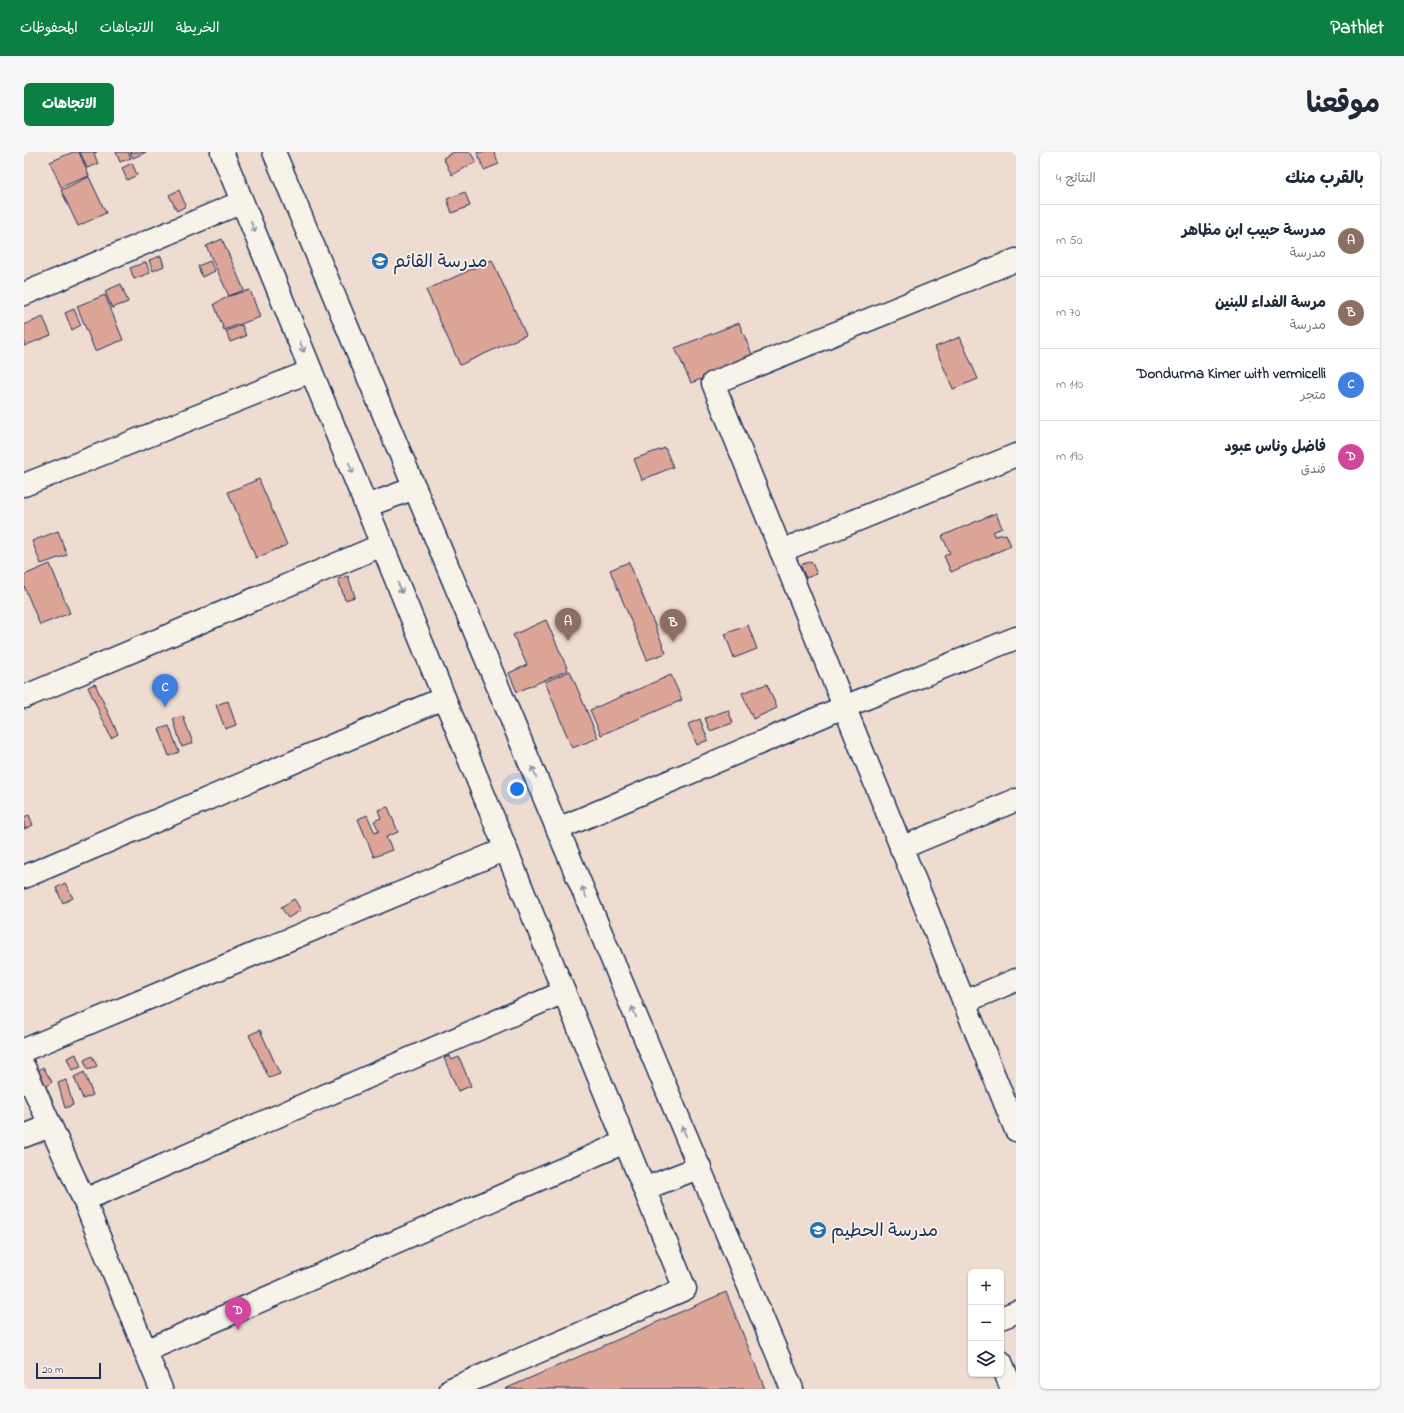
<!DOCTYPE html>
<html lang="ar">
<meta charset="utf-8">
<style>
:root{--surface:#fff;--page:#f6f6f7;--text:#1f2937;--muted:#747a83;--line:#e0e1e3;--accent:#0b8043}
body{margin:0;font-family:"Indie Flower","Playpen Sans Arabic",sans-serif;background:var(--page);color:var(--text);direction:rtl}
.controls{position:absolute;right:12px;bottom:12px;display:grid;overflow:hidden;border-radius:6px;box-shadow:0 1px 3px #0004}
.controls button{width:36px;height:36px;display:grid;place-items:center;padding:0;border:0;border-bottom:1px solid var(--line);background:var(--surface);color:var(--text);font:20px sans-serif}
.scale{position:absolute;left:12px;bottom:10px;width:65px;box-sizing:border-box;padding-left:4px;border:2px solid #1b2f5e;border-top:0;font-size:11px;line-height:14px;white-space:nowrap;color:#1b2f5e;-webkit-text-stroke:3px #f7f3e8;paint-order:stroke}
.you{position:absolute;left:493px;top:637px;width:14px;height:14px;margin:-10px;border:3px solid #fff;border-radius:50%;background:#1a73e8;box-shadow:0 0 0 6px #1a73e833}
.badge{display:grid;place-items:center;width:26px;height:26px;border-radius:50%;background:var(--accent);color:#fff;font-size:13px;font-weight:700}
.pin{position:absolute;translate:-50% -33px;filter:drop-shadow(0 1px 2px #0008)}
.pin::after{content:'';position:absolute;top:21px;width:14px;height:12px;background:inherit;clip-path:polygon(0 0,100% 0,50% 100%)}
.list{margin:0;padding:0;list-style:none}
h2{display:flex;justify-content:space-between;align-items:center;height:52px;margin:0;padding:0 16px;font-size:17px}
h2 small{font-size:13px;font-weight:400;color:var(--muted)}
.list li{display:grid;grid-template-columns:26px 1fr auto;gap:12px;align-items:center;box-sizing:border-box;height:72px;padding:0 16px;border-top:1px solid var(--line)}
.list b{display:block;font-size:15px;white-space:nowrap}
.list p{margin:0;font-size:13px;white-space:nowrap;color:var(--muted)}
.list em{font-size:13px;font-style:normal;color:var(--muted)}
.icon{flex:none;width:22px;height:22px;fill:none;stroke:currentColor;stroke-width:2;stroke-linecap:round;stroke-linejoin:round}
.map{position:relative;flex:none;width:992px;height:1237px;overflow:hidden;direction:ltr;border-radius:6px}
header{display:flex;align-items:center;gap:24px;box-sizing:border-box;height:56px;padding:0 20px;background:var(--accent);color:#fff}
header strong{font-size:19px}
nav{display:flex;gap:22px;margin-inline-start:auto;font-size:14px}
.intro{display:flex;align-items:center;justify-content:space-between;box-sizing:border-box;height:96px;padding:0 24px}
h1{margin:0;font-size:28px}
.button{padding:10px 18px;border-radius:6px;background:var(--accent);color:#fff;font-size:14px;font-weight:700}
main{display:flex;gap:24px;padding:0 24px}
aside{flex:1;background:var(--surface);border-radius:6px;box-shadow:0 1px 3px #0004}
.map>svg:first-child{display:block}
.building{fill:#dda598;stroke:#1b2f5e}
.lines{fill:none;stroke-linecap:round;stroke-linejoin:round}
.street-casing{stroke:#1b2f5e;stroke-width:25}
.street{stroke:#f7f3e8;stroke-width:22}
.oneway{stroke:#8991a3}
.labels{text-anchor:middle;stroke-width:3.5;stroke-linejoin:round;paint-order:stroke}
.poi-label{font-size:18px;fill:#1b2f5e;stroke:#f7f3e8;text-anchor:start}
</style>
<header>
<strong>Pathlet</strong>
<nav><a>الخريطة</a><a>الاتجاهات</a><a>المحفوظات</a></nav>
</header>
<div class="intro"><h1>موقعنا</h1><a class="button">الاتجاهات</a></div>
<main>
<aside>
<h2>بالقرب منك<small>النتائج: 4</small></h2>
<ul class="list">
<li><span class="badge" style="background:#8d6e63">A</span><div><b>مدرسة حبيب ابن مظاهر</b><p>مدرسة</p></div><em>50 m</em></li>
<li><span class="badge" style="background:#8d6e63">B</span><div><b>مرسة الفداء للبنين</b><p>مدرسة</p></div><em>70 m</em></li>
<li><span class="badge" style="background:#3f7fe0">C</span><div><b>Dondurma Kimer with vermicelli</b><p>متجر</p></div><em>110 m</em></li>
<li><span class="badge" style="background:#d1479c">D</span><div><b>فاضل وناس عبود</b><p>فندق</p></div><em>190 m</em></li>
</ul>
</aside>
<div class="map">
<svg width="992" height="1237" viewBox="0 0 992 1237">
<rect width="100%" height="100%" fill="#efdcd0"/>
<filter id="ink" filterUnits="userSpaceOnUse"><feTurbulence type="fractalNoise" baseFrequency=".025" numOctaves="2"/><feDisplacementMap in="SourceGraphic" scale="8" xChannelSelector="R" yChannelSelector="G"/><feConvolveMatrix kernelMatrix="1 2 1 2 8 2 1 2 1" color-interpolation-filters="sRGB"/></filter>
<g filter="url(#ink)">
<!-- building -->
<g class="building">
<path d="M49,0h6l10,24 -28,11 -11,-25z"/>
<path d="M56,0h17l-3,1 4,11 -11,4z"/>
<path d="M92,0h12l3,6 -11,4z"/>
<path d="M106,0h16l-13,6z"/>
<path d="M430,0h16l6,10 -24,13 -9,-17z"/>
<path d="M453,0h17l5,12 -15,6z"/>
<path d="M108,11l5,12 -10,5 -5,-12z"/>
<path d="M65,25l17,36 -28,13 -17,-36z"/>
<path d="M155,38l7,16 -9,5 -8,-16z"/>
<path d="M441,40l5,14 -18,7 -5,-14z"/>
<path d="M198,87l22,51 -15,6 -23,-50z"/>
<path d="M137,104l3,10 -11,5 -4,-11z"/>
<path d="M468,108l34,75 -66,30 -34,-75z"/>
<path d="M186,109l5,10 -13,6 -4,-11z"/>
<path d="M122,110l4,11 -16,6 -4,-11z"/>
<path d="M97,132l7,18 -16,6 -7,-17z"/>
<path d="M226,138l10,27 -36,13 -10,-26 15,-8z"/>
<path d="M81,143l18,45 -28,11 -18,-45z"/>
<path d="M50,157l7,16 -9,5 -7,-17z"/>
<path d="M19,165l8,18 -27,11v-21z"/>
<path d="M715,171l15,36 -63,24 -16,-35z"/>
<path d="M218,173l4,11 -16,6 -4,-11z"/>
<path d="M936,185l18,42 -25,10 -18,-42z"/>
<path d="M641,296l8,19 -31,13 -8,-21z"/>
<path d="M235,327l28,66 -31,13 -28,-66z"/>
<path d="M972,361l6,15 -9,4 1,4 12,-2 5,12 -60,26 -7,-16 6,-3 -8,-17z"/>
<path d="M34,379l9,24 -26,9 -9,-23z"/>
<path d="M787,409l6,13 -11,4 -6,-13z"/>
<path d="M605,410l37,91 -19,7 -37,-90z"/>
<path d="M26,412l20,49 -30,12 -16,-39v-11z"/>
<path d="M324,424l7,21 -10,3 -7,-21z"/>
<path d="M522,468l22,50 -51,22 -8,-19 18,-8 -14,-30z"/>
<path d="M724,473l9,24 -23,9 -9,-24z"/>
<path d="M546,519l28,67 -26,10 -27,-66z"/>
<path d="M647,523l11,25 -81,35 -11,-25z"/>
<path d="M71,532l23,50 -7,4 -23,-51z"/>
<path d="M743,532l10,24 -24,11 -11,-26z"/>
<path d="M204,549l8,24 -11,4 -9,-24z"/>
<path d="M704,558l5,13 -23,8 -5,-13z"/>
<path d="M159,564l10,27 -11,4 -9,-28z"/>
<path d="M676,567l8,21 -11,5 -9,-21z"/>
<path d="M145,574l10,26 -10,4 -10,-27z"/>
<path d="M364,655l10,25 -12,5 6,13 -18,7 -16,-38 9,-4 8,18 4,-2 -5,-10 7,-3 -3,-8z"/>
<path d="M5,663l4,10 -9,4v-12z"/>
<path d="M41,731l8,15 -10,5 -7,-15z"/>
<path d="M270,747l7,11 -13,8 -7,-11z"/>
<path d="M236,878l20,44 -11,4 -20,-43z"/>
<path d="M52,902l5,13 -9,3 -5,-12z"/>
<path d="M68,904l5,10 -9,4 -4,-10z"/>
<path d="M426,904l2,4 7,-3 12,29 -13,5 -14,-33z"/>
<path d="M19,915l9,15 -7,5 -9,-15z"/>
<path d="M60,920l9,23 -10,4 -9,-22z"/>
<path d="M42,928l7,25 -8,3 -7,-25z"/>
<path d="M702,1140l39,97h-260z"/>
</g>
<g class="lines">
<!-- street casing -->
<g class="street-casing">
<g id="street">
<path d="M198,0l463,1137 -234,100"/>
<path d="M250,0l518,1237"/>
<path d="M992,108l-303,123 303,747"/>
<path d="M0,142l218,-92"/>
<path d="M0,333l287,-114"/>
<path d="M342,354l49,-18"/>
<path d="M757,399l235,-96"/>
<path d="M0,545l358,-152"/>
<path d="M534,677l286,-122 172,-69"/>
<path d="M877,696l115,-48"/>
<path d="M0,725l420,-179"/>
<path d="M940,850l52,-22"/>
<path d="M0,898l482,-201"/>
<path d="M0,915l60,133 77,189"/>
<path d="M0,984l26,-10"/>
<path d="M620,1037l56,-22"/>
<path d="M60,1048l480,-208"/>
<path d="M977,1166l15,-6"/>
<path d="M121,1199l480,-209"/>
<path d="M977,1210l11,27"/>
</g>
</g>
<!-- street -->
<use href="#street" class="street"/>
</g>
<!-- one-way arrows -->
<defs><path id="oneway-shaft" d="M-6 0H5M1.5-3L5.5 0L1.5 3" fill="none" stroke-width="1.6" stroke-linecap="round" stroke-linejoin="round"/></defs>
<g class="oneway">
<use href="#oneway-shaft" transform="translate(229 75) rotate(68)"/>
<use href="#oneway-shaft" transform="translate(278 195) rotate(68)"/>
<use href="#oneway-shaft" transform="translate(327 316) rotate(68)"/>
<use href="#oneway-shaft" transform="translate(376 436) rotate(68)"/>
<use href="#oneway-shaft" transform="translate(510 620) rotate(-113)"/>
<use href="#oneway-shaft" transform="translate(560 740) rotate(-113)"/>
<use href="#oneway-shaft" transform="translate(610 860) rotate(-113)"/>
<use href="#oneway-shaft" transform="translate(660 979) rotate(-113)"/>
</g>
</g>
<!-- icons -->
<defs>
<g id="school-disc" transform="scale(0.9)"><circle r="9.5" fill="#1f6fb2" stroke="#f7f3e8"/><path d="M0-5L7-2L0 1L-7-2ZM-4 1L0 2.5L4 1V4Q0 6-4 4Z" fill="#fff"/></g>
</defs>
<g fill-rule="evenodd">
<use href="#school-disc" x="356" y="109"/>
<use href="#school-disc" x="794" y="1078"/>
</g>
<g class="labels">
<!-- poi labels -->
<g class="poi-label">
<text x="369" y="115">مدرسة القائم</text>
<text x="807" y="1084">مدرسة الحطيم</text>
</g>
</g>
</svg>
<div class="controls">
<button>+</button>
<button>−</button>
<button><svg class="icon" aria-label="layers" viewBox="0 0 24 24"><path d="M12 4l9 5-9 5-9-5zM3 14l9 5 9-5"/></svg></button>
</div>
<div class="scale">20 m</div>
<div class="you"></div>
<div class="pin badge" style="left:544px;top:489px;background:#8d6e63">A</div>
<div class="pin badge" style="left:649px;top:490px;background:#8d6e63">B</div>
<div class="pin badge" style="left:141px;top:555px;background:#3f7fe0">C</div>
<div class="pin badge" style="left:214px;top:1178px;background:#d1479c">D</div>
</div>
</main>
